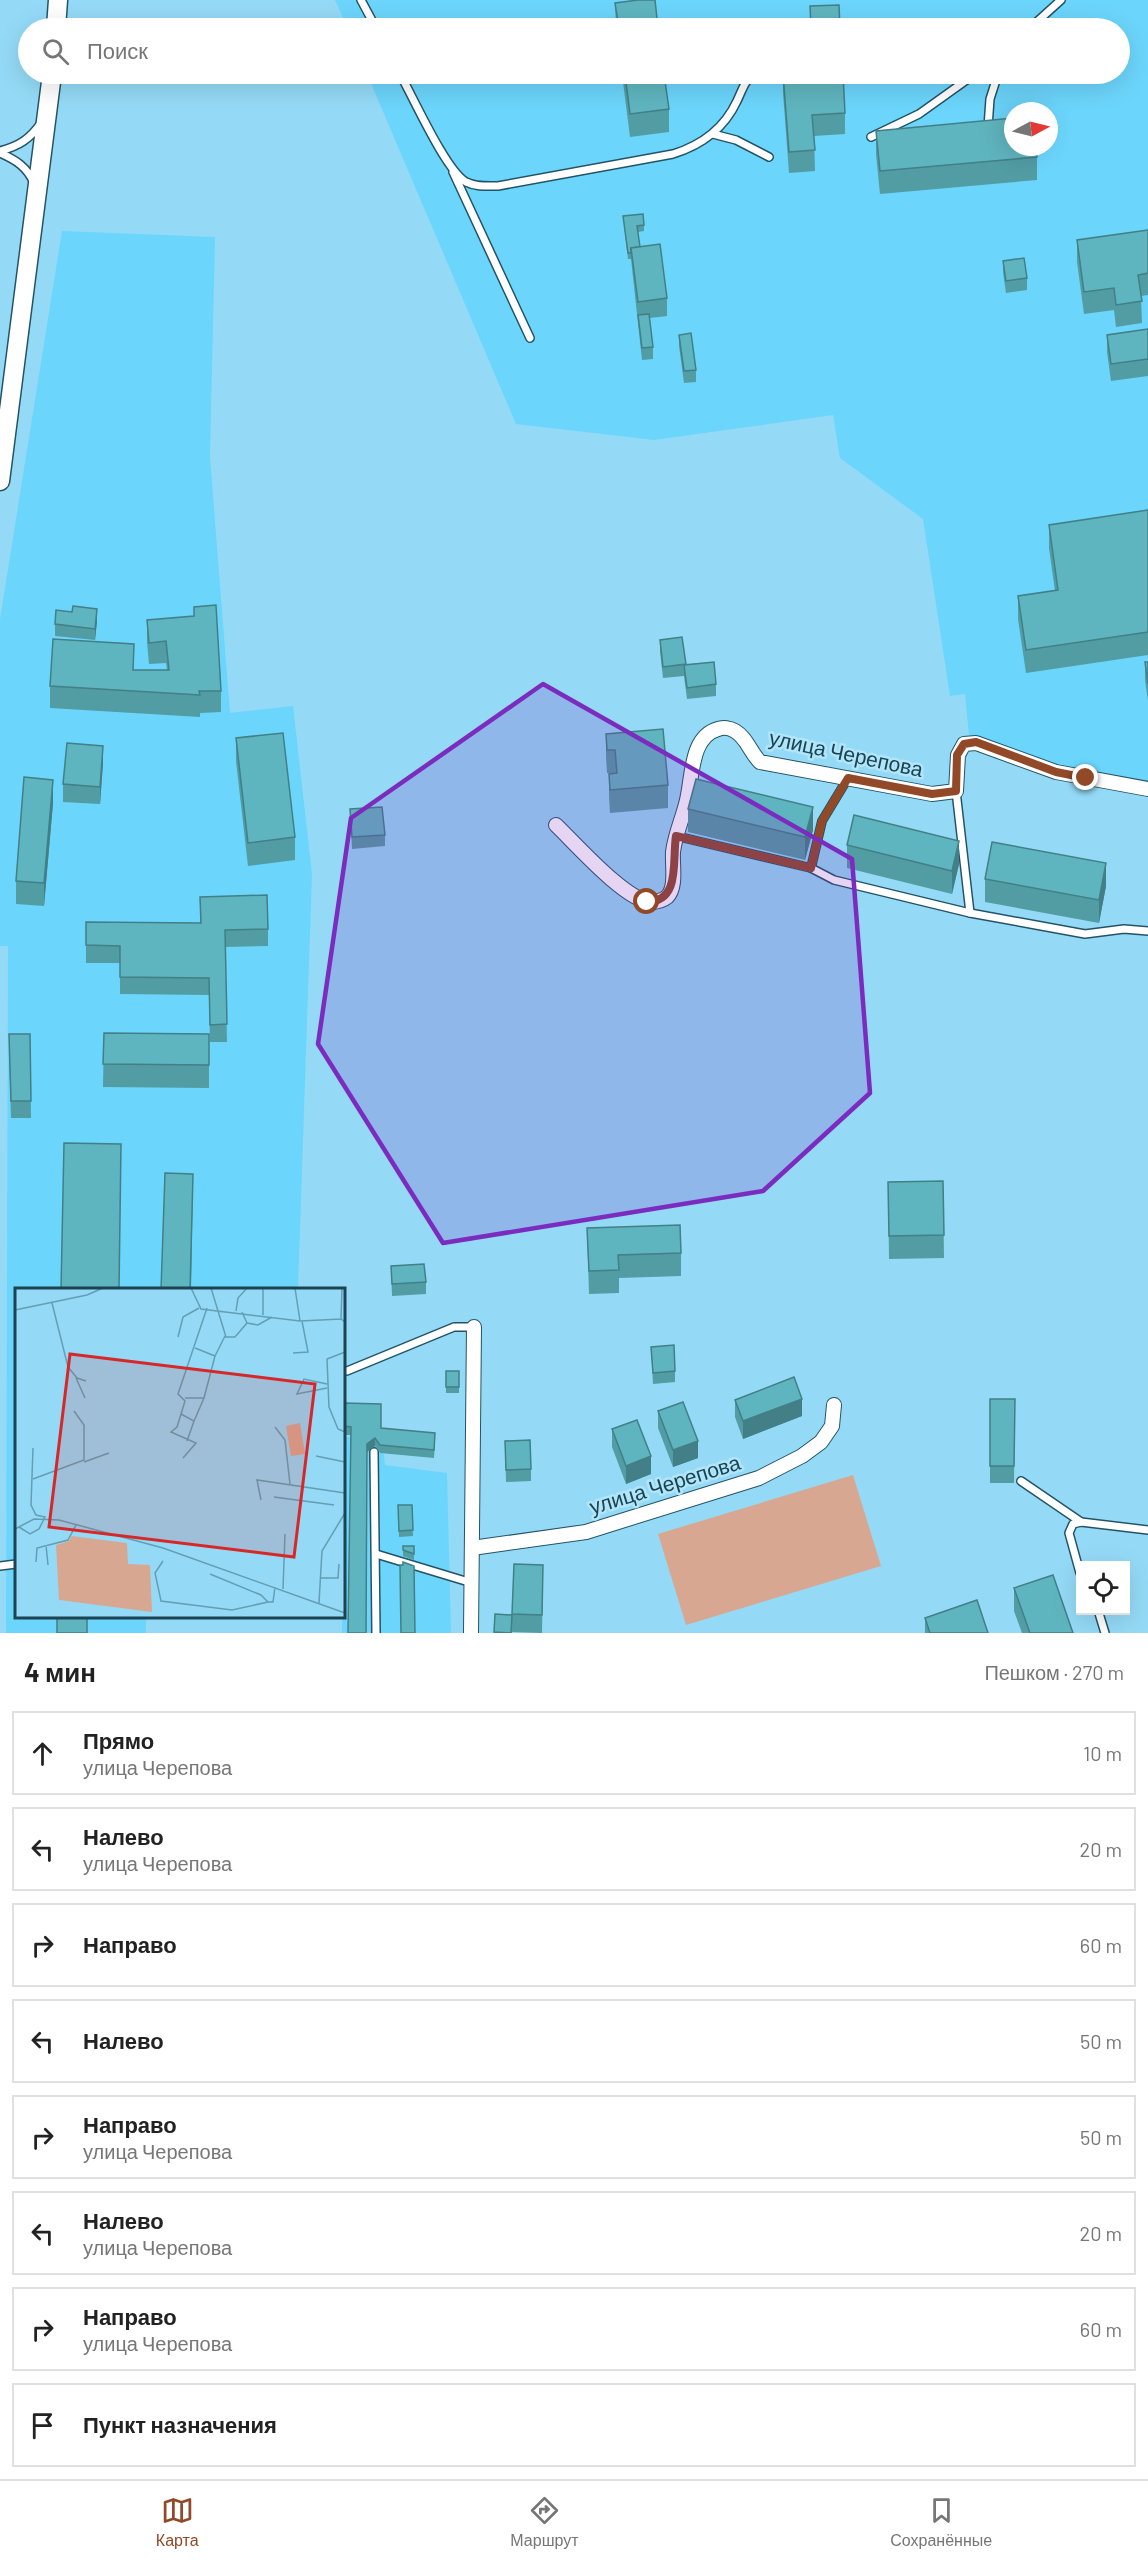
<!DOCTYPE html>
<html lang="ru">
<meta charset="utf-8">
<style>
:root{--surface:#fff;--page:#f2f2f2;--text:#222;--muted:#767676;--line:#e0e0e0;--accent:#914927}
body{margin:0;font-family:Barlow,sans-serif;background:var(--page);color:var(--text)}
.controls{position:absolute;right:18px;bottom:18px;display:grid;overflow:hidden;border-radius:0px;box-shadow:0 6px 24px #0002}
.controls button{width:54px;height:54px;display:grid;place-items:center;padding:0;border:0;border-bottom:2px solid var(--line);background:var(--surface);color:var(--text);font:30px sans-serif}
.compass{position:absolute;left:1004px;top:102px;width:54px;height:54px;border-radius:50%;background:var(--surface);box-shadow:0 6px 24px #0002;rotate:83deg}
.stop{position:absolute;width:18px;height:18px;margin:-14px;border:4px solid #914927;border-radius:50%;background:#fff}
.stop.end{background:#914927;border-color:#fff;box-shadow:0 2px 6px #0008}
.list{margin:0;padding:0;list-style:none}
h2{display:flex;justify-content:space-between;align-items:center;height:78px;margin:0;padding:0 24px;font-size:26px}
h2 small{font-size:20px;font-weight:400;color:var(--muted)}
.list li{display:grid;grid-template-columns:39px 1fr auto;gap:18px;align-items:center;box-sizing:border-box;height:84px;margin:0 12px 12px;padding:0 12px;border:2px solid var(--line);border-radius:0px}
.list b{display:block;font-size:22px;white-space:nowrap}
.list p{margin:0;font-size:20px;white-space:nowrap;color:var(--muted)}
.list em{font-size:20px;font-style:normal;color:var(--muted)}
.icon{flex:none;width:33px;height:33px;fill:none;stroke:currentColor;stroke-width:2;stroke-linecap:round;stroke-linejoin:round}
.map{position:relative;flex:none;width:1148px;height:1633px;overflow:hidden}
.search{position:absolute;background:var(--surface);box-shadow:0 6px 24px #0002;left:18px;right:18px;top:18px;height:66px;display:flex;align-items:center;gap:15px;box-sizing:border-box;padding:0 21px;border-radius:33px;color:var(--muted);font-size:22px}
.sheet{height:846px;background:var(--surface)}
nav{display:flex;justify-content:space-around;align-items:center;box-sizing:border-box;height:84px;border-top:2px solid var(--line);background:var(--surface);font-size:16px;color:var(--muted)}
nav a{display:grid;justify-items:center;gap:3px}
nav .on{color:var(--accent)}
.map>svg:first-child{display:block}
.built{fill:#6cd5fb;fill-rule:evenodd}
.green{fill:#d8a791}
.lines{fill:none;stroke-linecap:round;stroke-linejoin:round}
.lane-casing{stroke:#225466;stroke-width:10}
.street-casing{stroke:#225466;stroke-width:16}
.secondary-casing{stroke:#225466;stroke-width:21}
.lane{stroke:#fff;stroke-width:7}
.street{stroke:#fff;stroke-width:14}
.secondary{stroke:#fff;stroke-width:18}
.wall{fill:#529ca4}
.shaded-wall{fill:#427f86}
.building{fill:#5fb5bf;stroke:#427f86;stroke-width:1.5}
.route{stroke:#914927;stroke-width:8}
.marked{fill:#7b2cbf;fill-opacity:0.2;stroke:#7b2cbf;stroke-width:4.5;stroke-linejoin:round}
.labels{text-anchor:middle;stroke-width:5;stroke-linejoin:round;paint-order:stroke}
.street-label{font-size:21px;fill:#1b4351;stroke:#b1e5fa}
.inset-road{fill:none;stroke:#649eb4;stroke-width:1.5}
.view{fill:#d62828;fill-opacity:0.15;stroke:#d62828;stroke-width:3}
.inset-edge{fill:none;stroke:#1b4351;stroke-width:3}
</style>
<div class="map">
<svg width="1148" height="1633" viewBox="0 0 1148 1633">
<rect width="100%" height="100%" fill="#94daf6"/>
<!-- built -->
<g class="built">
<path d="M335,0h813v783l-78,-13 -101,-35 -4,-41 -15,2 -27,-177 -83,-61 -7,-43 -179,25 -138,-16 -149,-350h753v-46h-772zM1013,111h36v36h-36z"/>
<path d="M62,231l153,6 -5,220 20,256 63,-7 19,168 -14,415 -282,1v326l130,1v16h-140l2,-687h-8v-327z"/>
<path d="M346,1437l36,3 3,25 62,8 4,160h-109z"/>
</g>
<!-- green -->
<path class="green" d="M853,1475l28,91 -195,59 -28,-91z"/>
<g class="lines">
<!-- lane casing -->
<g class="lane-casing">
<g id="lane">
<path d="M361,0l15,28"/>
<path d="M1030,28l31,-28"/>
<path d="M400,74c13,23 46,97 66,108 10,5 21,4 32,4l175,-32c29,-9 51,-25 64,-53 5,-10 7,-20 17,-27"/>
<path d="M780,74h2"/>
<path d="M988,127l2,-28 8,-25"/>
<path d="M713,134l23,6 33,17"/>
<path d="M871,137l48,-23 56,-40"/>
<path d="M0,151c19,-5 30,-12 41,-28"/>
<path d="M0,153c16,7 27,14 34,30"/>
<path d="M453,172l77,166"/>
<path d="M956,791l14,122 115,21 39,-5 24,2"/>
<path d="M676,836l135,32 11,-47 26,-43"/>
<path d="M811,868l23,12 136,33"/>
<path d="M347,1371l107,-44h20"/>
<path d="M374,1452l2,181"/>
<path d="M1021,1481l60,41"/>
<path d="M376,1554l96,29"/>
<path d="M0,1566l16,-2"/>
<path d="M1080,1573l-11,-40 4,-9 8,-2 67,8"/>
<path d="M1098,1610l7,23"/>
</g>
</g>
<!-- street casing -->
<g class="street-casing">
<g id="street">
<path d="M556,825c19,18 69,75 94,77 5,0 12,-1 17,-5 10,-10 5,-32 6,-45 2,-17 9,-32 13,-48 7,-24 3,-67 32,-75 5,-2 12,-1 17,2 12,7 15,21 25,31l172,32 24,-3 2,-36 6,-11 12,-1 80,29 92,17"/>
<path d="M472,1548l114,-16 173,-54 43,-22 19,-14 11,-16 2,-21"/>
<path d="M471,1633l3,-306"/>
</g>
</g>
<!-- secondary casing -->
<g class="secondary-casing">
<g id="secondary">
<path d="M56,28l2,-28"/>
<path d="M0,481l52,-407"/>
</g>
</g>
<!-- lane -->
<use href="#lane" class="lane"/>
<!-- street -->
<use href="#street" class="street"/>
<!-- secondary -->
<use href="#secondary" class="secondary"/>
</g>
<!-- wall -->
<g class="wall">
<path d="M615,3l43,25h-42z"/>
<path d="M622,74h42l5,35v23l-39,5z"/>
<path d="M783,74l62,39v21l-31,2 1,35 -26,2 -6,-80z"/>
<path d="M876,131l161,26v23l-157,14 -4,-40z"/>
<path d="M623,216l21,9v6l-6,1 2,15 27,51v18l-17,2 3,29v12l-11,1 -11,-101h-3z"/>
<path d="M1148,230v65l-7,1 1,27 -26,4 -2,-17 -30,4 -7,-52v-22z"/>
<path d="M1003,261l24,17v12l-21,3 -3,-21z"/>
<path d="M1148,329v47l-37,5 -4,-29v-17z"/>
<path d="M679,335l17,35v12l-12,1 -5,-37z"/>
<path d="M1148,510v145l-122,18 -8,-54v-23l37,-5 -6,-43v-23z"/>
<path d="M147,620l74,71v21l-21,1v4l-150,-9v-22l84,-16h33l-1,-7 -17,1 -2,-22z"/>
<path d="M97,621l-2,19 -40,-4v-12z"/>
<path d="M682,637l4,28 30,19v12l-29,3 -3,-23 -21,2 -3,-27v-11z"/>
<path d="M1145,662h3v39l-3,-21z"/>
<path d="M606,734l62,51v23l-58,5 -1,-16v-23h6v-1h-8l-1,-16z"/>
<path d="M236,738l59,99v23l-47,6 -12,-105z"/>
<path d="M103,763l-3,41 -37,-2v-18z"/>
<path d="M53,803l-9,103 -28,-2v-23z"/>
<path d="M350,809l35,26v11l-33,3z"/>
<path d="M688,809l125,21 -8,30 -117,-28z"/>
<path d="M847,845l112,19 -7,30 -105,-26z"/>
<path d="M985,879l121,7 -7,37 -114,-21z"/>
<path d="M200,897l68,32v17l-43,1 2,95h-17l-1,-47 -89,-1v-31h-34v-41l114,1z"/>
<path d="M104,1033l105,1v54l-106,-1z"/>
<path d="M30,1034l1,84h-20l-2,-67z"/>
<path d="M943,1181l1,77 -55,1 -1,-77z"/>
<path d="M587,1228l94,25v23l-62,2v15l-30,1z"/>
<path d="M391,1266l35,16v12l-34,2z"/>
<path d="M651,1347l24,24v11l-22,2z"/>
<rect x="446" y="1371" width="13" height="22"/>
<path d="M990,1399h25l-1,84h-24z"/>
<path d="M735,1400l67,16 -59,23 -8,-22z"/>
<path d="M344,1403l37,25 54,13 -1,17 -54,-5 -5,-7 -24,-11h-7z"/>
<path d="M658,1411l40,47 -25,9 -15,-39z"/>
<path d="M612,1429l39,45 -25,10 -14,-37z"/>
<path d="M505,1441l26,28v12l-25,1z"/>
<path d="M398,1505h14l1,31 -14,1z"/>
<path d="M403,1546h11v14l-11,-4z"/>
<path d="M514,1564l29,18 -1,51 -30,-1v1h-18l1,-19 17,1z"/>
<path d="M1014,1588l59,45h-51l-8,-22z"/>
<path d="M925,1618l63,15h-63z"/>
</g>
<!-- shaded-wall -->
<g class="shaded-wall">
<path d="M97,609v12l-2,19v-11z"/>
<path d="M103,746v17l-3,41v-17z"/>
<path d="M53,780v23l-9,103v-23z"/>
<path d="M813,807v23l-8,30v-23z"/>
<path d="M959,841v23l-7,30v-23z"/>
<path d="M1106,863v23l-7,37v-23z"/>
<path d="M193,1174l-2,116h-1z"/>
<path d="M802,1399v17l-59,23v-18z"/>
<path d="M375,1438v8l-8,6v-8z"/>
<path d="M698,1441v17l-25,9v-17z"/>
<path d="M651,1456v18l-25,10v-18z"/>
</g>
<!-- building -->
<g class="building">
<path d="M638,0h17l3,28h-39l-4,-25z"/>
<path d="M839,5l1,23h-29l-1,-22z"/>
<path d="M625,74h39l5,35 -39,5z"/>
<path d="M783,74h60l2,39 -33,2 3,35 -26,2z"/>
<path d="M1013,118v29h23l1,10 -157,14 -4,-40z"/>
<path d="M643,214l1,11 -7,1 3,21 -9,1v5h-3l-5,-37z"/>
<path d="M1148,230v43l-10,2 4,26 -26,4 -2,-17 -30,4 -7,-52z"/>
<path d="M660,244l7,54 -29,4 -7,-54z"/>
<path d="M1024,258l3,20 -21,3 -3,-20z"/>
<path d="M649,314l4,33 -11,1 -4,-33z"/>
<path d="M1148,329v30l-37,5 -4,-29z"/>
<path d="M691,333l5,37 -12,1 -5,-36z"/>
<path d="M1148,510v122l-122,18 -8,-54 40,-6 -9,-65z"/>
<path d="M216,605l5,86h-22l1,4 -150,-9 3,-47 81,5 -1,26h36l-3,-29 -17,2 -2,-23 47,-4v-9z"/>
<path d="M73,606l24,3 -2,20 -40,-5 1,-14 16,2z"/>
<path d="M682,637l4,27 -23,3 -3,-27z"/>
<path d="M714,662l2,22 -29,4 -3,-23z"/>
<path d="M1145,662h3v22z"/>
<path d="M663,729l5,56 -58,5 -1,-16 8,-1 -2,-23h-8l-1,-16z"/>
<path d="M283,733l12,104 -47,6 -12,-105z"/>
<path d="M67,743l36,3 -3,41 -37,-3z"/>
<path d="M24,777l29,3 -9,103 -28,-2z"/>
<path d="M696,779l117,28 -8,30 -117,-28z"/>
<path d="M382,807l3,28 -33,2 -2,-28z"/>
<path d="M854,815l105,26 -7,30 -105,-26z"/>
<path d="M992,842l114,21 -7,37 -114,-21z"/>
<path d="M267,895l1,34 -43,1 2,94 -17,1 -1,-47 -89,-1v-31l-34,-1v-23l115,1 -1,-26z"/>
<path d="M104,1033l105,1v31l-106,-1z"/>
<path d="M9,1034h21l1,67h-20z"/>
<path d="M64,1143l57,1 -2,146h-58z"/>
<path d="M165,1173l28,1 -3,116h-29z"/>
<path d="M943,1181l1,54 -55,1 -1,-54z"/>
<path d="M680,1225l1,28 -63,2 1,15 -30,1 -2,-43z"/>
<path d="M424,1264l2,18 -34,2 -1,-18z"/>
<path d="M674,1345l1,26 -22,2 -2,-26z"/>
<rect x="446" y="1371" width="13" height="16"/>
<path d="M794,1377l8,22 -59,22 -8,-21z"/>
<path d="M990,1399h25l-1,67h-24z"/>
<path d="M683,1402l15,39 -25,9 -15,-39z"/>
<path d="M344,1403l37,1v24l54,5 -1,17 -54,-5 -5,-7 -8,6 -1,189h-18l3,-206 -7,-1z"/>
<path d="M637,1420l14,36 -25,10 -14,-37z"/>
<path d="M530,1440l1,29 -25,1 -1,-29z"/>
<path d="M398,1505h14l1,25 -14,1z"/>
<path d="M403,1546h11v8l-11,-4z"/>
<path d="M403,1562l11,4 1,67h-14l-1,-68h3z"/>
<path d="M514,1564l29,1 -1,50 -30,-1z"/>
<path d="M1053,1575l20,58h-43l-16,-45z"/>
<path d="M977,1600l11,33h-58l-5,-15z"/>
<path d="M495,1614l17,1 -1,18 -17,-1z"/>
<rect x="57" y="1617" width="30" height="16"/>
</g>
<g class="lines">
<!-- route -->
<path class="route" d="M647,902c34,-1 25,-41 29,-66l135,32 11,-47 26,-43 84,16 24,-3 1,-36 7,-11 12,-2 80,30 30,6"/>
</g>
<!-- marked area -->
<path class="marked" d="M543,684l309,175 18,234 -107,98 -320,52 -125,-199 33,-226z"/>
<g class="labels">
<!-- street labels -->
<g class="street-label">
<text transform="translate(846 754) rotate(12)" y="7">улица Черепова</text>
<text transform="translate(665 1485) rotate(-17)" y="7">улица Черепова</text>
</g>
</g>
<!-- overview -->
<g transform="translate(15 1288)">
<rect width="330" height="330" fill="#94daf6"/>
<path d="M285,135l5,31 -14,2 -5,-30zM57,248l55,7 1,21 22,1 2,47 -93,-12 -3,-55 13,-4z" fill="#d8a791"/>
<path class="inset-road" d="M176,0l10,21 99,12 41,-2M196,0l15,49h9l12,-14 -5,-11M248,0v27M280,0l5,33M327,0l-1,31 4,3M37,15l16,64 9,11 9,3M0,22l72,-15 16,-7M221,23l2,-13 9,-10M232,35l11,2 14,-8M163,49l5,-20 16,-9M330,64l-18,7 2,48 9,22 7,3M278,65l15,-1 -6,-31M200,68l10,-20M61,90l9,20M312,96l-23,-5 -7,15 30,-6M170,110h19l11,-42 -20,-8M166,126l13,7 -7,20M179,133l10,-23M260,139l10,13 5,44M301,168l29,6M168,170l13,-15 -25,-11 6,-5 8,-26 -7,-7 29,-86M69,174l25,-9M18,191l51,-19v-35l-10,-14M259,209l60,8M246,212l-4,-20 88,13M4,239l11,7 9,-5 6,-12 -9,-2 -5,-10 2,-57M0,241l19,-10 25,1 104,28 182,65M31,257l2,20M148,273l-8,12 6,28 71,9 36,-8M21,274l1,-14 31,-8 8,-15M195,286l51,21 7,7h5l2,-15M305,290h18l1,-14M268,301l2,-55M304,315l3,-52 23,-38"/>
<path class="view" d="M55,66l245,30 -21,173 -245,-30z"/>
<rect width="330" height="330" class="inset-edge"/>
</g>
</svg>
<div class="controls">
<button><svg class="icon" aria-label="locate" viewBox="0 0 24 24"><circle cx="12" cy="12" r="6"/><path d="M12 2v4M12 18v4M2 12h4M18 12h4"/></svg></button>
</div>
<svg class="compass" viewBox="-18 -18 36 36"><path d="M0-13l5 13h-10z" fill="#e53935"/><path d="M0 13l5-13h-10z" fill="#767676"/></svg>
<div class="stop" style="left:647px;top:902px"></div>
<div class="stop end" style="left:1086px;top:778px"></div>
<div class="search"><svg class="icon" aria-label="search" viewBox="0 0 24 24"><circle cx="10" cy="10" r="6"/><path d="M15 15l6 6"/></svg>Поиск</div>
</div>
<section class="sheet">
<h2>4 мин<small>Пешком · 270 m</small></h2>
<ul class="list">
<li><svg class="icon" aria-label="ahead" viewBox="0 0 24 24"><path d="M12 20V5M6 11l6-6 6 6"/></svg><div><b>Прямо</b><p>улица Черепова</p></div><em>10 m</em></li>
<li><svg class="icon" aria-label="left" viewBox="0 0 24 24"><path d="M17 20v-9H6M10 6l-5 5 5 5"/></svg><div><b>Налево</b><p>улица Черепова</p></div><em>20 m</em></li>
<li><svg class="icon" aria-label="right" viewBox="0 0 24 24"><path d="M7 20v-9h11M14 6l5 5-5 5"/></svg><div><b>Направо</b></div><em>60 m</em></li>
<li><svg class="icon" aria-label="left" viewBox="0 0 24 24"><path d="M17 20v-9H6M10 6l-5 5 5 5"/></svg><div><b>Налево</b></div><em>50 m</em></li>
<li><svg class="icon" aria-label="right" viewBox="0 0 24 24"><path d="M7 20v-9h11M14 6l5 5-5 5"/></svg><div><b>Направо</b><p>улица Черепова</p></div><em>50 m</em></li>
<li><svg class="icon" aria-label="left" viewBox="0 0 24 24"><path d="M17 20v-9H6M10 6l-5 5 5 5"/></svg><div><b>Налево</b><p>улица Черепова</p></div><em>20 m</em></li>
<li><svg class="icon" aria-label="right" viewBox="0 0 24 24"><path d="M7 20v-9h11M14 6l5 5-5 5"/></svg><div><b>Направо</b><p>улица Черепова</p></div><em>60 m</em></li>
<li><svg class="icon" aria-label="arrive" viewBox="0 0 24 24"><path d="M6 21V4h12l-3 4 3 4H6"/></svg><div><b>Пункт назначения</b></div></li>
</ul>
</section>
<nav>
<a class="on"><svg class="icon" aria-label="map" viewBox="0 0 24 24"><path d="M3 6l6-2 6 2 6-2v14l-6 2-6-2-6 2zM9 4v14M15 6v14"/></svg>Карта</a>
<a><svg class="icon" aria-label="directions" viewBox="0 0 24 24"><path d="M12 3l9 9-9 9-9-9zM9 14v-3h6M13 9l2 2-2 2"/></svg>Маршрут</a>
<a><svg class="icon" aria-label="saved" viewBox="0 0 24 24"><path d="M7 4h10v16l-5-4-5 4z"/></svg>Сохранённые</a>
</nav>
